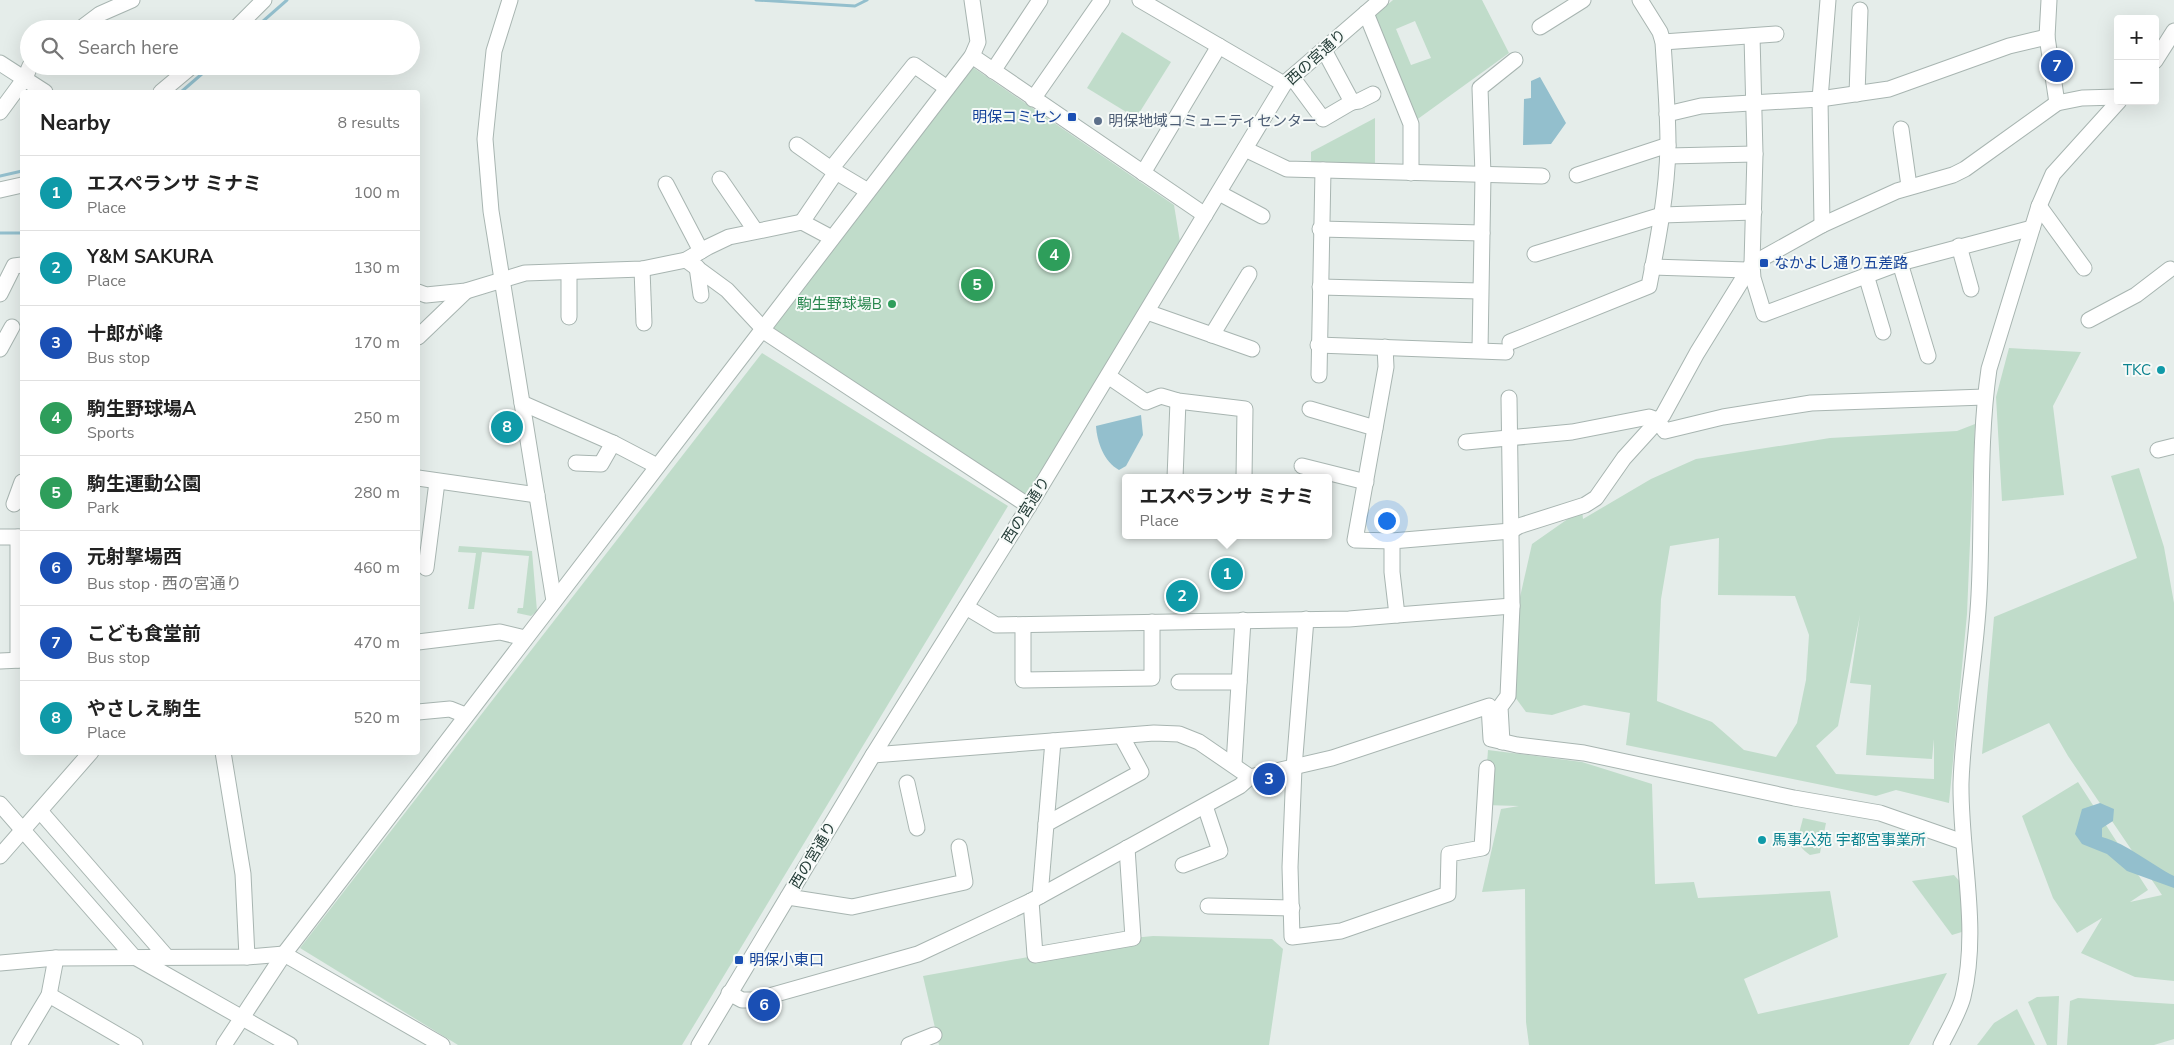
<!DOCTYPE html>
<meta charset="utf-8">
<style>
:root{--surface:#fff;--page:#f2f2f2;--text:#222;--muted:#767676;--line:#e0e0e0;--accent:#7a5543}
body{margin:0;font-family:"Nunito Sans","Noto Sans JP",sans-serif;background:var(--page);color:var(--text)}
.controls{position:absolute;right:15px;top:15px;display:grid;overflow:hidden;border-radius:5px;box-shadow:0 5px 20px #0002}
.controls button{width:45px;height:45px;display:grid;place-items:center;padding:0;border:0;border-bottom:1px solid var(--line);background:var(--surface);color:var(--text);font:25px sans-serif}
.you{position:absolute;left:1386px;top:520px;width:18px;height:18px;margin:-12px;border:4px solid #fff;border-radius:50%;background:#1a73e8;box-shadow:0 0 0 8px #1a73e833}
.badge{display:grid;place-items:center;width:32px;height:32px;border-radius:50%;background:var(--accent);color:#fff;font-size:16px;font-weight:700}
.pin{position:absolute;translate:-50% -50%;border:2px solid #fff;box-shadow:0 1px 5px #0006}
.popup{position:absolute;left:1122px;top:474px;width:210px;height:65px;box-sizing:border-box;display:grid;place-content:center;border-radius:5px;background:var(--surface);filter:drop-shadow(0 1px 4px #0005);font-size:16px;white-space:nowrap;color:var(--muted)}
.popup b{font-size:19px;color:var(--text)}
.popup::after{content:'';position:absolute;left:50%;top:100%;margin-left:-10px;border:10px solid transparent;border-top-color:var(--surface)}
.list{margin:0;padding:0;list-style:none}
h2{display:flex;justify-content:space-between;align-items:center;height:65px;margin:0;padding:0 20px;font-size:21px}
h2 small{font-size:16px;font-weight:400;color:var(--muted)}
.list li{display:grid;grid-template-columns:32px 1fr auto;gap:15px;align-items:center;box-sizing:border-box;height:75px;padding:0 20px;border-top:1px solid var(--line)}
.list b{display:block;font-size:19px;white-space:nowrap}
.list p{margin:0;font-size:16px;white-space:nowrap;color:var(--muted)}
.list em{font-size:16px;font-style:normal;color:var(--muted)}
.icon{flex:none;width:28px;height:28px;fill:none;stroke:currentColor;stroke-width:2;stroke-linecap:round;stroke-linejoin:round}
.map{position:relative;flex:none;width:2174px;height:1045px;overflow:hidden}
.search{position:absolute;background:var(--surface);box-shadow:0 5px 20px #0002;left:20px;top:20px;width:400px;height:55px;display:flex;align-items:center;gap:12px;box-sizing:border-box;padding:0 18px;border-radius:28px;color:var(--muted);font-size:19px}
.panel{position:absolute;background:var(--surface);box-shadow:0 5px 20px #0002;left:20px;top:90px;width:400px;height:665px;border-radius:5px}
.map>svg:first-child{display:block}
.green{fill:#c0dcca;fill-rule:evenodd}
.water{fill:#93bfcd}
.lines{fill:none;stroke-linecap:round;stroke-linejoin:round}
.stream{stroke:#93bfcd;stroke-width:3}
.minor-casing{stroke:#a8b5b1;stroke-width:17}
.minor{stroke:#fff;stroke-width:15}
.transit-dot{fill:#1a4fb4;stroke:#f6faf8;stroke-width:2}
.service-dot{fill:#5c6f8a;stroke:#f6faf8;stroke-width:2}
.leisure-dot{fill:#2e9e5b;stroke:#f6faf8;stroke-width:2}
.culture-dot{fill:#0f9aa8;stroke:#f6faf8;stroke-width:2}
.labels{text-anchor:middle;stroke-width:4;stroke-linejoin:round;paint-order:stroke}
.street-label{font-size:15px;fill:#263e39;stroke:#f6faf8}
.transit-label{font-size:15px;fill:#164399;stroke:#f6faf8;text-anchor:start}
.service-label{font-size:15px;fill:#4e5e75;stroke:#f6faf8;text-anchor:start}
.leisure-label{font-size:15px;fill:#27864d;stroke:#f6faf8;text-anchor:end}
.culture-label{font-size:15px;fill:#0d838f;stroke:#f6faf8;text-anchor:end}
</style>
<div class="map">
<svg width="2174" height="1045" viewBox="0 0 2174 1045">
<rect width="100%" height="100%" fill="#e5edea"/>
<!-- green -->
<g class="green">
<path d="M1393,0h89l27,53 -94,68 -43,-103zM1415,21l16,37 -20,7 -15,-36z"/>
<path d="M1122,32l49,30 -35,56 -49,-30z"/>
<path d="M971,66l203,139 6,37 -154,256 -257,-166z"/>
<path d="M1375,118v47l-64,-1v-12z"/>
<path d="M2009,348l72,4 -28,54 11,89 -62,6 -6,-104z"/>
<path d="M762,353l246,153 -326,539h-224l-158,-97z"/>
<path d="M1975,424l-8,190 -18,189 -53,-13 -20,6 -250,-51 4,-32 -46,-8 -32,10 -26,-3 -11,-15 3,-91 14,-62 50,-35 1,10 68,-40 45,-20 134,-21 127,-7zM1719,538l-1,57 77,1 14,39 -3,45 -9,43 -21,34 -32,-7 -32,-28 -55,-21 4,-102 9,-53zM1860,615l-10,68 21,2 -5,70 66,4 2,-20v40l-98,-5 -20,-28 22,-20z"/>
<path d="M2139,468l25,79 10,56v378l-39,-4 -54,-24 21,-35 -25,15 -24,-35 -31,-82 56,-34 70,108 -18,12 32,-7 -94,-139 -19,-33 -67,31 12,-137 143,-59 -26,-82z"/>
<path d="M459,546l73,5 5,60 -6,5 -14,-3 1,-5h5l6,-52 -47,-4 -8,57h-6l8,-56 -18,-1z"/>
<path d="M1488,750l94,12 70,22 3,100 39,-2 4,16 132,-7 8,46 -94,42 14,35 189,-41 -38,72h-380l-3,-23 -1,-133 -43,3 19,-83 18,-3 -35,-1z"/>
<path d="M1803,818l23,5 -6,30 -10,2c-17,-12 -11,-19 -7,-37z"/>
<path d="M1954,875l7,8 4,48 -13,4 -40,-54z"/>
<path d="M1153,936l119,3 11,10 -14,96h-330l-16,-69 210,-38z"/>
<path d="M2059,996l-2,49h-10l-19,-43 9,-5z"/>
<path d="M2078,998l96,6v35l-20,6h-87l3,-44z"/>
<path d="M2017,1009l18,36h-58l17,-22z"/>
</g>
<!-- water -->
<g class="water">
<path d="M1540,77l26,46 -15,21 -28,1 1,-46 7,-1v-17z"/>
<path d="M1141,415l2,20 -17,31 -7,4c-15,-8 -22,-28 -23,-44z"/>
<path d="M2100,803l14,6 -1,12 -11,7v9c26,7 48,27 72,39v12l-47,-17 -20,-17 -25,-10 -7,-10 7,-25z"/>
</g>
<g class="lines">
<!-- stream -->
<g class="stream">
<path d="M756,0l99,6 12,-6"/>
<path d="M254,29l33,-29"/>
<path d="M181,92l30,-26"/>
<path d="M0,176l22,-5"/>
<path d="M0,233h22"/>
</g>
<!-- minor casing -->
<g class="minor-casing">
<g id="minor">
<path d="M510,0l-16,51 -9,88 6,72 63,390"/>
<path d="M1140,0l144,84"/>
<path d="M2049,0l-2,37 10,66"/>
<path d="M1366,13l45,111v49"/>
<path d="M1540,27l43,-27"/>
<path d="M80,29l20,-15 32,-14"/>
<path d="M235,29l29,-29"/>
<path d="M1752,36l3,118 -3,110 1,14 11,36 136,-51 132,-35"/>
<path d="M1663,42l113,-8"/>
<path d="M972,56l233,159"/>
<path d="M2155,61l19,-30"/>
<path d="M0,63l45,29"/>
<path d="M993,71l47,-71"/>
<path d="M1292,77l31,42 29,-17 -28,-52"/>
<path d="M161,92l31,-26"/>
<path d="M1857,94l3,-84"/>
<path d="M1033,99l69,-99"/>
<path d="M1352,102l7,-1 14,-7"/>
<path d="M0,112l25,-34 5,-12"/>
<path d="M1667,114l34,-8 119,-7 69,-10 120,-43 38,-9"/>
<path d="M1901,129l8,57"/>
<path d="M797,145l34,24 37,22"/>
<path d="M1245,149l42,20 255,7"/>
<path d="M1668,156l87,-2"/>
<path d="M831,169l83,-104 33,23"/>
<path d="M1143,173l76,-127"/>
<path d="M1577,175l91,-30"/>
<path d="M720,179l35,51"/>
<path d="M666,184l35,67"/>
<path d="M0,190l22,-5"/>
<path d="M1219,193l43,23"/>
<path d="M2039,206l45,62"/>
<path d="M802,222l34,-50"/>
<path d="M1822,225l-2,-126 8,-99"/>
<path d="M1320,229l162,4"/>
<path d="M1959,246l12,43"/>
<path d="M1535,254l127,-39 92,-3"/>
<path d="M686,260l22,-13 21,-10 73,-15 30,16"/>
<path d="M1900,263l28,93"/>
<path d="M697,267l4,28"/>
<path d="M1652,267l95,3"/>
<path d="M642,269l2,54"/>
<path d="M569,272v45"/>
<path d="M1866,275l17,57"/>
<path d="M1320,287l160,4"/>
<path d="M418,292l8,3 40,-4 59,-18 117,-4 44,-9 41,30 41,44 261,172"/>
<path d="M0,294l14,-28 8,-1"/>
<path d="M1147,312l105,37"/>
<path d="M2089,320l47,-25 34,-26"/>
<path d="M1212,335l37,-61"/>
<path d="M418,337l48,-46"/>
<path d="M1510,342l139,-56c9,-46 18,-93 19,-140 0,-35 -3,-70 -5,-104l-3,-10 -20,-32"/>
<path d="M1318,345l188,7"/>
<path d="M1385,347l1,20 -31,173 37,1"/>
<path d="M0,349l12,-22"/>
<path d="M1480,350l3,-175 -3,-87 35,-28"/>
<path d="M1319,375l4,-205"/>
<path d="M1108,376l38,26 15,-6 17,5 67,8 -1,69"/>
<path d="M522,403l91,40 44,23"/>
<path d="M1310,409l65,19"/>
<path d="M1466,442l106,-10 77,-15 8,3 8,11 58,-14 88,-14 174,-6"/>
<path d="M2158,450l16,-4"/>
<path d="M576,463l25,1 12,-21"/>
<path d="M1302,466l64,16"/>
<path d="M418,478l119,17"/>
<path d="M1175,478l3,-77"/>
<path d="M14,504l8,-22"/>
<path d="M0,537h22"/>
<path d="M18,537v123"/>
<path d="M426,568l11,-86"/>
<path d="M966,607l30,18 353,-6 48,-4 -5,-43v-31l119,-10 8,-5 66,-21 11,-7 28,-40 39,-43 34,-62 55,-89 70,-39 75,-34 56,-16 12,-6 92,-66 25,-5 36,-1"/>
<path d="M1397,615l115,-9"/>
<path d="M1306,619l-12,149 -4,99 2,70 49,-6 107,-37 1,-40 33,-6 5,-80"/>
<path d="M1023,625v55l129,-2v-56"/>
<path d="M418,642l82,-10 25,6"/>
<path d="M0,661l22,-1"/>
<path d="M1179,682h60"/>
<path d="M418,712l32,-3 15,6"/>
<path d="M1502,742l-2,-35 8,-11 4,-90 -3,-208"/>
<path d="M223,752l20,122 4,83"/>
<path d="M873,755l281,-22 25,1 20,8 51,35"/>
<path d="M1234,764l9,-144"/>
<path d="M907,783l10,45"/>
<path d="M0,804l133,152 157,89"/>
<path d="M40,811l126,145"/>
<path d="M1046,824l95,-52 -19,-35"/>
<path d="M0,856l91,-104"/>
<path d="M1183,865l37,-14 -15,-45"/>
<path d="M1040,896l13,-155"/>
<path d="M788,897l64,10 113,-25 -6,-35"/>
<path d="M1031,901l4,54 98,-17 -6,-90"/>
<path d="M1208,906l84,2"/>
<path d="M0,963l56,-5 191,-1 37,-3 158,91"/>
<path d="M729,993l13,7h13l163,-46 113,-53 209,-115 10,-9 82,-19 157,-52 2,33 26,6 67,8 210,45 86,15 83,29"/>
<path d="M49,995l86,50"/>
<path d="M19,1045l30,-50 7,-37"/>
<path d="M224,1045l60,-91 688,-898 6,-14 -6,-42"/>
<path d="M699,1045l174,-290 156,-249 255,-422 97,-84"/>
<path d="M909,1045l25,-10"/>
<path d="M1941,1045c7,-15 18,-32 22,-48 17,-69 -3,-143 -2,-214 2,-63 15,-125 18,-188 4,-75 -1,-151 10,-226l50,-163 14,-32 66,-73"/>
</g>
</g>
<!-- minor -->
<use href="#minor" class="minor"/>
</g>
<!-- markers -->
<g class="transit-dot">
<rect x="1067" y="112" width="10" height="10" rx="2.5"/>
<rect x="1759" y="258" width="10" height="10" rx="2.5"/>
<rect x="734" y="955" width="10" height="10" rx="2.5"/>
</g>
<circle class="service-dot" cx="1098" cy="121" r="5"/>
<circle class="leisure-dot" cx="892" cy="304" r="5"/>
<g class="culture-dot">
<circle cx="2161" cy="370" r="5"/>
<circle cx="1762" cy="840" r="5"/>
</g>
<g class="labels">
<!-- street labels -->
<g class="street-label">
<text transform="translate(1316 57) rotate(-42)" y="5">西の宮通り</text>
<text transform="translate(1026 510) rotate(-58)" y="5">西の宮通り</text>
<text transform="translate(813 855) rotate(-59)" y="5">西の宮通り</text>
</g>
<!-- transit labels -->
<g class="transit-label">
<text x="1062" y="122" text-anchor="end">明保コミセン</text>
<text x="1774" y="268">なかよし通り五差路</text>
<text x="749" y="965">明保小東口</text>
</g>
<!-- service labels -->
<g class="service-label">
<text x="1108" y="126">明保地域コミュニティセンター</text>
</g>
<!-- leisure labels -->
<g class="leisure-label">
<text x="882" y="309">駒生野球場B</text>
</g>
<!-- culture labels -->
<g class="culture-label">
<text x="2151" y="375">TKC</text>
<text x="1772" y="845" text-anchor="start">馬事公苑 宇都宮事業所</text>
</g>
</g>
</svg>
<div class="controls">
<button>+</button>
<button>−</button>
</div>
<div class="you"></div>
<div class="pin badge" style="left:1227px;top:574px;background:#0f9aa8">1</div>
<div class="popup"><b>エスペランサ ミナミ</b>Place</div>
<div class="pin badge" style="left:1182px;top:596px;background:#0f9aa8">2</div>
<div class="pin badge" style="left:1269px;top:779px;background:#1a4fb4">3</div>
<div class="pin badge" style="left:1054px;top:255px;background:#2e9e5b">4</div>
<div class="pin badge" style="left:977px;top:285px;background:#2e9e5b">5</div>
<div class="pin badge" style="left:764px;top:1005px;background:#1a4fb4">6</div>
<div class="pin badge" style="left:2057px;top:66px;background:#1a4fb4">7</div>
<div class="pin badge" style="left:507px;top:427px;background:#0f9aa8">8</div>
<div class="search"><svg class="icon" aria-label="search" viewBox="0 0 24 24"><circle cx="10" cy="10" r="6"/><path d="M15 15l6 6"/></svg>Search here</div>
<section class="panel">
<h2>Nearby<small>8 results</small></h2>
<ul class="list">
<li><span class="badge" style="background:#0f9aa8">1</span><div><b>エスペランサ ミナミ</b><p>Place</p></div><em>100 m</em></li>
<li><span class="badge" style="background:#0f9aa8">2</span><div><b>Y&amp;M SAKURA</b><p>Place</p></div><em>130 m</em></li>
<li><span class="badge" style="background:#1a4fb4">3</span><div><b>十郎が峰</b><p>Bus stop</p></div><em>170 m</em></li>
<li><span class="badge" style="background:#2e9e5b">4</span><div><b>駒生野球場A</b><p>Sports</p></div><em>250 m</em></li>
<li><span class="badge" style="background:#2e9e5b">5</span><div><b>駒生運動公園</b><p>Park</p></div><em>280 m</em></li>
<li><span class="badge" style="background:#1a4fb4">6</span><div><b>元射撃場西</b><p>Bus stop · 西の宮通り</p></div><em>460 m</em></li>
<li><span class="badge" style="background:#1a4fb4">7</span><div><b>こども食堂前</b><p>Bus stop</p></div><em>470 m</em></li>
<li><span class="badge" style="background:#0f9aa8">8</span><div><b>やさしえ駒生</b><p>Place</p></div><em>520 m</em></li>
</ul>
</section>
</div>
